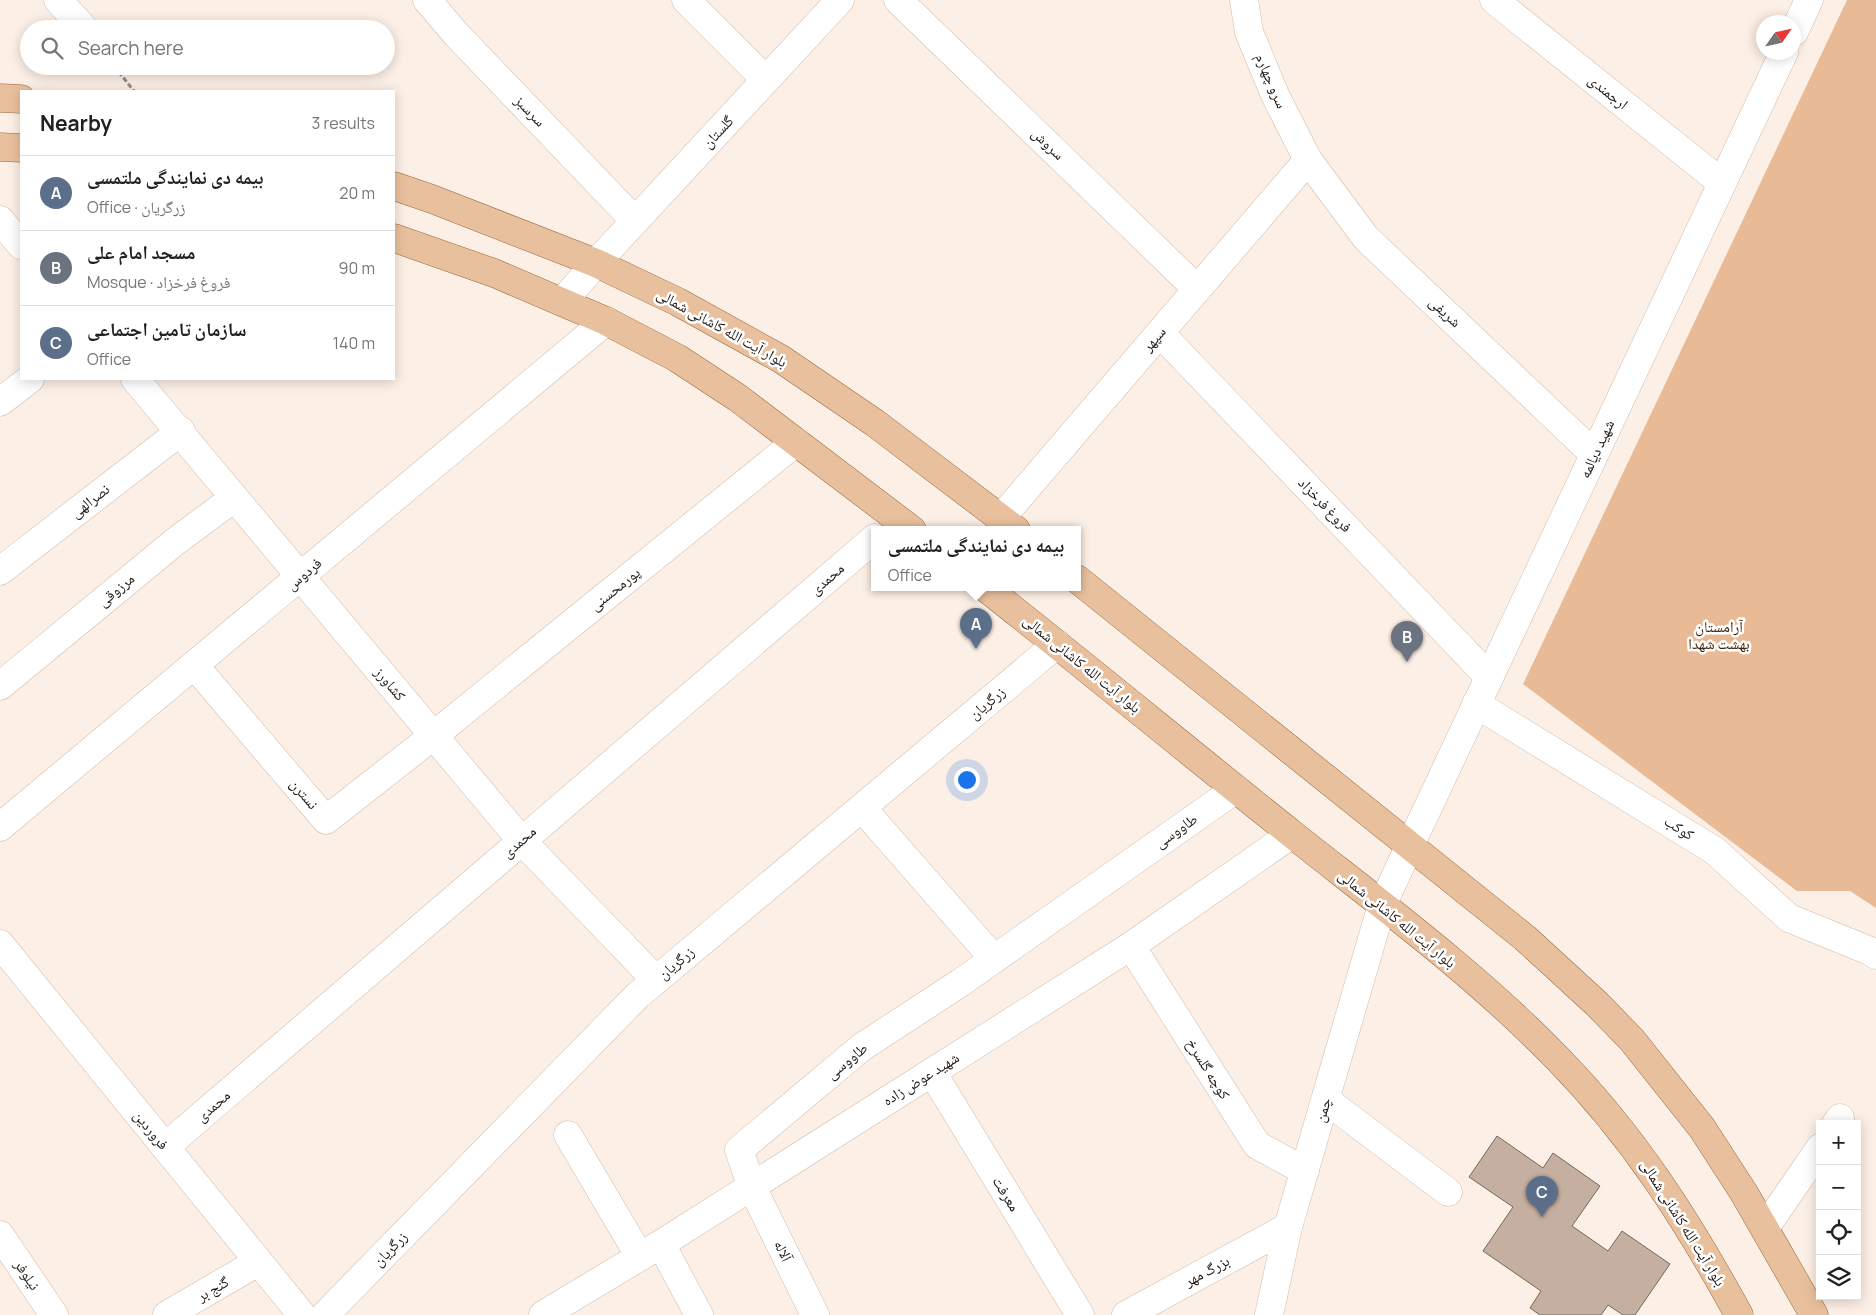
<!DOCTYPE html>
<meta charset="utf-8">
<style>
:root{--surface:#fff;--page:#f2f2f2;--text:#202124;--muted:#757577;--line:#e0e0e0;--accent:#844803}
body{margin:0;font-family:Manrope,"Noto Naskh Arabic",sans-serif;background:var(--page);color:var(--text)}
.controls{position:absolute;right:15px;bottom:15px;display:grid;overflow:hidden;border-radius:0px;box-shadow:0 2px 12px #0003}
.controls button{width:45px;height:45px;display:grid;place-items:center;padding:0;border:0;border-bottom:1px solid var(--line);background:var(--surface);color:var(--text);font:25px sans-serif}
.compass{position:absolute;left:1756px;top:15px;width:45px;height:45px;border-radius:50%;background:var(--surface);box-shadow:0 2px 12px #0003;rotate:56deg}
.you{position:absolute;left:966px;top:779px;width:18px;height:18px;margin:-12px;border:4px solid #fff;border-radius:50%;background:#1a73e8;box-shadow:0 0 0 8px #1a73e833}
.badge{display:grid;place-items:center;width:32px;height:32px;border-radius:50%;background:var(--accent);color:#fff;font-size:16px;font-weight:700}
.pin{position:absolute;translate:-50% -41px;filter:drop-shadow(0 1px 2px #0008)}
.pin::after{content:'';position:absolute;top:26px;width:18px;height:15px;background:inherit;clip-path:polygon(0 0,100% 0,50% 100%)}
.popup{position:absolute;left:871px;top:526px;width:210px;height:65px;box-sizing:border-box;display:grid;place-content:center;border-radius:0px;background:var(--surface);filter:drop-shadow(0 1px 4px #0005);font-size:16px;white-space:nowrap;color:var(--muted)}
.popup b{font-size:19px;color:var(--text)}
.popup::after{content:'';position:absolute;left:50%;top:100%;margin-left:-10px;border:10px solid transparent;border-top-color:var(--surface)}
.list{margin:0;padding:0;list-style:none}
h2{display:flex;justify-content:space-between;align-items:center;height:65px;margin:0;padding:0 20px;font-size:21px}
h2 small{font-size:16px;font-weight:400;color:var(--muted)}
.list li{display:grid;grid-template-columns:32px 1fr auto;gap:15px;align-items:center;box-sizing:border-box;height:75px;padding:0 20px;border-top:1px solid var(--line)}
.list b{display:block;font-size:19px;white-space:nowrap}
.list p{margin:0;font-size:16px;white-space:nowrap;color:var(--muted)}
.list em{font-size:16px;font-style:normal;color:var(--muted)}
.icon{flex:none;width:28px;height:28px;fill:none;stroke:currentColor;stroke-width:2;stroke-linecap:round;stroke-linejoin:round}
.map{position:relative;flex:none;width:1876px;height:1315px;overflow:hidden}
.search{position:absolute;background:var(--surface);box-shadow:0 2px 12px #0003;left:20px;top:20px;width:375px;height:55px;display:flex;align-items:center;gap:12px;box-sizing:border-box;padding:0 18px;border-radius:28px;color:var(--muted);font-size:19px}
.panel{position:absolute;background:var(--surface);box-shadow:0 2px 12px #0003;left:20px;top:90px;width:375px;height:290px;border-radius:0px}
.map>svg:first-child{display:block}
.green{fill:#e8ba96}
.building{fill:#c4afa0;stroke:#796658}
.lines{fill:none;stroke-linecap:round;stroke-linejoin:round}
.minor-casing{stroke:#d0bbac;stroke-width:29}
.major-casing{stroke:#996a42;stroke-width:29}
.path{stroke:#958b83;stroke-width:3;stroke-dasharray:5 2.5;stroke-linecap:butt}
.minor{stroke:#fff;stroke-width:28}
.major{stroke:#e9c09d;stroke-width:28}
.labels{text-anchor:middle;stroke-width:5;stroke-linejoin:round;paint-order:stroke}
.street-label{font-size:15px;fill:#1e1711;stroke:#fff}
.park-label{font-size:15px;fill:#40240c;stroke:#fff}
</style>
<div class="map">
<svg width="1876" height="1315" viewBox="0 0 1876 1315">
<rect width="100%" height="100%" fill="#fcefe5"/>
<!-- green -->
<path class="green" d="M1847,0h29v908l-26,-17h-53l-274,-207z"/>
<!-- building -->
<path class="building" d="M1497,1136l46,32 10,-15 47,33 -28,40 36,25 14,-20 48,33 -35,51h-12l-15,-10 -7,10h-61l-10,-7 11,-17 -58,-40 30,-44 -44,-30z"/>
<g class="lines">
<!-- minor casing -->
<g class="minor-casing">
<g id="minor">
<path d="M58,0l23,25"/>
<path d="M427,0l29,34 179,187"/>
<path d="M686,0l80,80"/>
<path d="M898,0l299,289"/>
<path d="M1244,0l5,32 26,63 33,65 58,78 228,216"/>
<path d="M1494,0l228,183"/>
<path d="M1794,32l15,-32"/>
<path d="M0,220l21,25"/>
<path d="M562,302l34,-39 244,-263"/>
<path d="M1160,333l329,344"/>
<path d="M135,379l386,461 135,140"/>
<path d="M0,402l30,-23"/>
<path d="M1001,518l307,-358"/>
<path d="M0,571l181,-140"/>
<path d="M194,665l132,155 107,-84 363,-294"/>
<path d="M0,686l176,-145 58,-43"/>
<path d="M1476,704l239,147 74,67 81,33 6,4"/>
<path d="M862,808l132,151"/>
<path d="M0,827l606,-506"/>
<path d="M0,944l302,371"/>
<path d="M1131,946l126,199 48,26"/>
<path d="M932,1072l148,243"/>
<path d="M1326,1100l122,92"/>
<path d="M1836,1124l4,-6"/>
<path d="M568,1135l72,122"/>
<path d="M165,1147l710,-609"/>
<path d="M1765,1228l55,-80"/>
<path d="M0,1235l54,80"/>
<path d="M661,1244l38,71"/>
<path d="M167,1315l91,-53"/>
<path d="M325,1315l312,-319 420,-352"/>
<path d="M543,1315l118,-71 470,-298 161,-112"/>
<path d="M815,1315l-63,-128 -13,-37 123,-103 98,-64 276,-194"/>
<path d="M1126,1315l162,-88"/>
<path d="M1269,1315l19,-88 94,-322 402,-853"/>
</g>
</g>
<!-- major casing -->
<g class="major-casing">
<g id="major">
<path d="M0,98l21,1"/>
<path d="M0,147l21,1"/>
<path d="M394,186l38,13 164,64 82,39 103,57 94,64 141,107"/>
<path d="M394,238l100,35 112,48 71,37 61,40 174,132"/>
<path d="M1077,579l448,359 72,66 35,36 70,88 42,65 70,122"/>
<path d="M986,588c103,81 203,164 306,246 91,72 186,142 267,226 75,77 128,160 180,255"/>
</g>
</g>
<!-- path -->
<path class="path" d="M114,66l20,25"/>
<!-- minor -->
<use href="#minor" class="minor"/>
<!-- major -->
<use href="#major" class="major"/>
</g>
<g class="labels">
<!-- street labels -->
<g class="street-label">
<text transform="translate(1271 81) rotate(67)" y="5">سرو چهارم</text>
<text transform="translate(1608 92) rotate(39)" y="5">ارجمندی</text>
<text transform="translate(530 111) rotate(46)" y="5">سرسبز</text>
<text transform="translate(718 132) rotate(-47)" y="5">گلستان</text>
<text transform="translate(1048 144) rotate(44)" y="5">سروش</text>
<text transform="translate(1445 312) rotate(43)" y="5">شریفی</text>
<text transform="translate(722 328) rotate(29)" y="5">بلوار آیت الله کاشانی شمالی</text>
<text transform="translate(1154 339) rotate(-49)" y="5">سپهر</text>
<text transform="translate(1597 449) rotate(-65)" y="5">شهید دیالمه</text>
<text transform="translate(90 501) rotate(-38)" y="5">نصرالهی</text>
<text transform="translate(1325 505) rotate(46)" y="5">فروغ فرخزاد</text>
<text transform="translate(304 574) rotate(-40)" y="5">فردوس</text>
<text transform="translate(827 579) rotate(-41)" y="5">محمدی</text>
<text transform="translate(615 589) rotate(-39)" y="5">پورمحسنی</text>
<text transform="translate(116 590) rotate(-40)" y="5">مرزوقی</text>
<text transform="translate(1082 664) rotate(39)" y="5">بلوار آیت الله کاشانی شمالی</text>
<text transform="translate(390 684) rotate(50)" y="5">کشاورز</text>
<text transform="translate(987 703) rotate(-40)" y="5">زرگریان</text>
<text transform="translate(304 794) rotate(50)" y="5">نسترن</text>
<text transform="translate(1679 828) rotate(32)" y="5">کوکب</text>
<text transform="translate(1176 831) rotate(-35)" y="5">طاووسی</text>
<text transform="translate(519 842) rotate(-41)" y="5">محمدی</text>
<text transform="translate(1397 919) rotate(39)" y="5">بلوار آیت الله کاشانی شمالی</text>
<text transform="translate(676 963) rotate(-40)" y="5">زرگریان</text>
<text transform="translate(847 1061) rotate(-39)" y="5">طاووسی</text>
<text transform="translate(1208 1069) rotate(58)" y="5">کوچه گلسرخ</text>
<text transform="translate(921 1079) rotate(-32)" y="5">شهید عوض زاده</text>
<text transform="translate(213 1106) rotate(-41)" y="5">محمدی</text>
<text transform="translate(1323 1110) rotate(-73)" y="5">چمن</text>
<text transform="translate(151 1130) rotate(51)" y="5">فروردین</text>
<text transform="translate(1006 1194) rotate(59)" y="5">معرفت</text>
<text transform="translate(1683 1223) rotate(58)" y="5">بلوار آیت الله کاشانی شمالی</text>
<text transform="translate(390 1249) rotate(-46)" y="5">زرگریان</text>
<text transform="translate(783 1251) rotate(64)" y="5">آلاله</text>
<text transform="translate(1207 1271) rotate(-28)" y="5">بزرگ مهر</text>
<text transform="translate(27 1275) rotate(56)" y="5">نیلوفر</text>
<text transform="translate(213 1289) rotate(-30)" y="5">گنج بر</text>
</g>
<!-- park labels -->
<g class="park-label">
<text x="1719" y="632">آرامستان<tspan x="1719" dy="17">بهشت شهدا</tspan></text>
</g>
</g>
</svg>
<div class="controls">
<button>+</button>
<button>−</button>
<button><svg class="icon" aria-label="locate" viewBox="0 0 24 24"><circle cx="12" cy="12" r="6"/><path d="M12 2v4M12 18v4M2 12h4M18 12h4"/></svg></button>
<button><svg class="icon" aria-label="layers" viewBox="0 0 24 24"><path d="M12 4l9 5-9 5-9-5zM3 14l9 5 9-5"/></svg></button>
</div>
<svg class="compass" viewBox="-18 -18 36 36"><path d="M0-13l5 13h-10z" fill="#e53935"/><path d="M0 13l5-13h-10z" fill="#757577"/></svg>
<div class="you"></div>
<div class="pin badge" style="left:976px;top:649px;background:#5c6f8a">A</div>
<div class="popup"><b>بیمه دی نمایندگی ملتمسی</b>Office</div>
<div class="pin badge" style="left:1407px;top:662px;background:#6b7280">B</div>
<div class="pin badge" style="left:1542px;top:1217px;background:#5c6f8a">C</div>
<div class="search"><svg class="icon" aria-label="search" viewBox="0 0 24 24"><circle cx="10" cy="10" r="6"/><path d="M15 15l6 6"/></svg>Search here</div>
<section class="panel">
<h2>Nearby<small>3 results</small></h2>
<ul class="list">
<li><span class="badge" style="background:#5c6f8a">A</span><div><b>بیمه دی نمایندگی ملتمسی</b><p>Office · زرگریان</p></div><em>20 m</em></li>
<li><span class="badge" style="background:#6b7280">B</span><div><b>مسجد امام علی</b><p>Mosque · فروغ فرخزاد</p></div><em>90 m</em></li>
<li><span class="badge" style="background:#5c6f8a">C</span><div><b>سازمان تامین اجتماعی</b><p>Office</p></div><em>140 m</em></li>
</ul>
</section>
</div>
